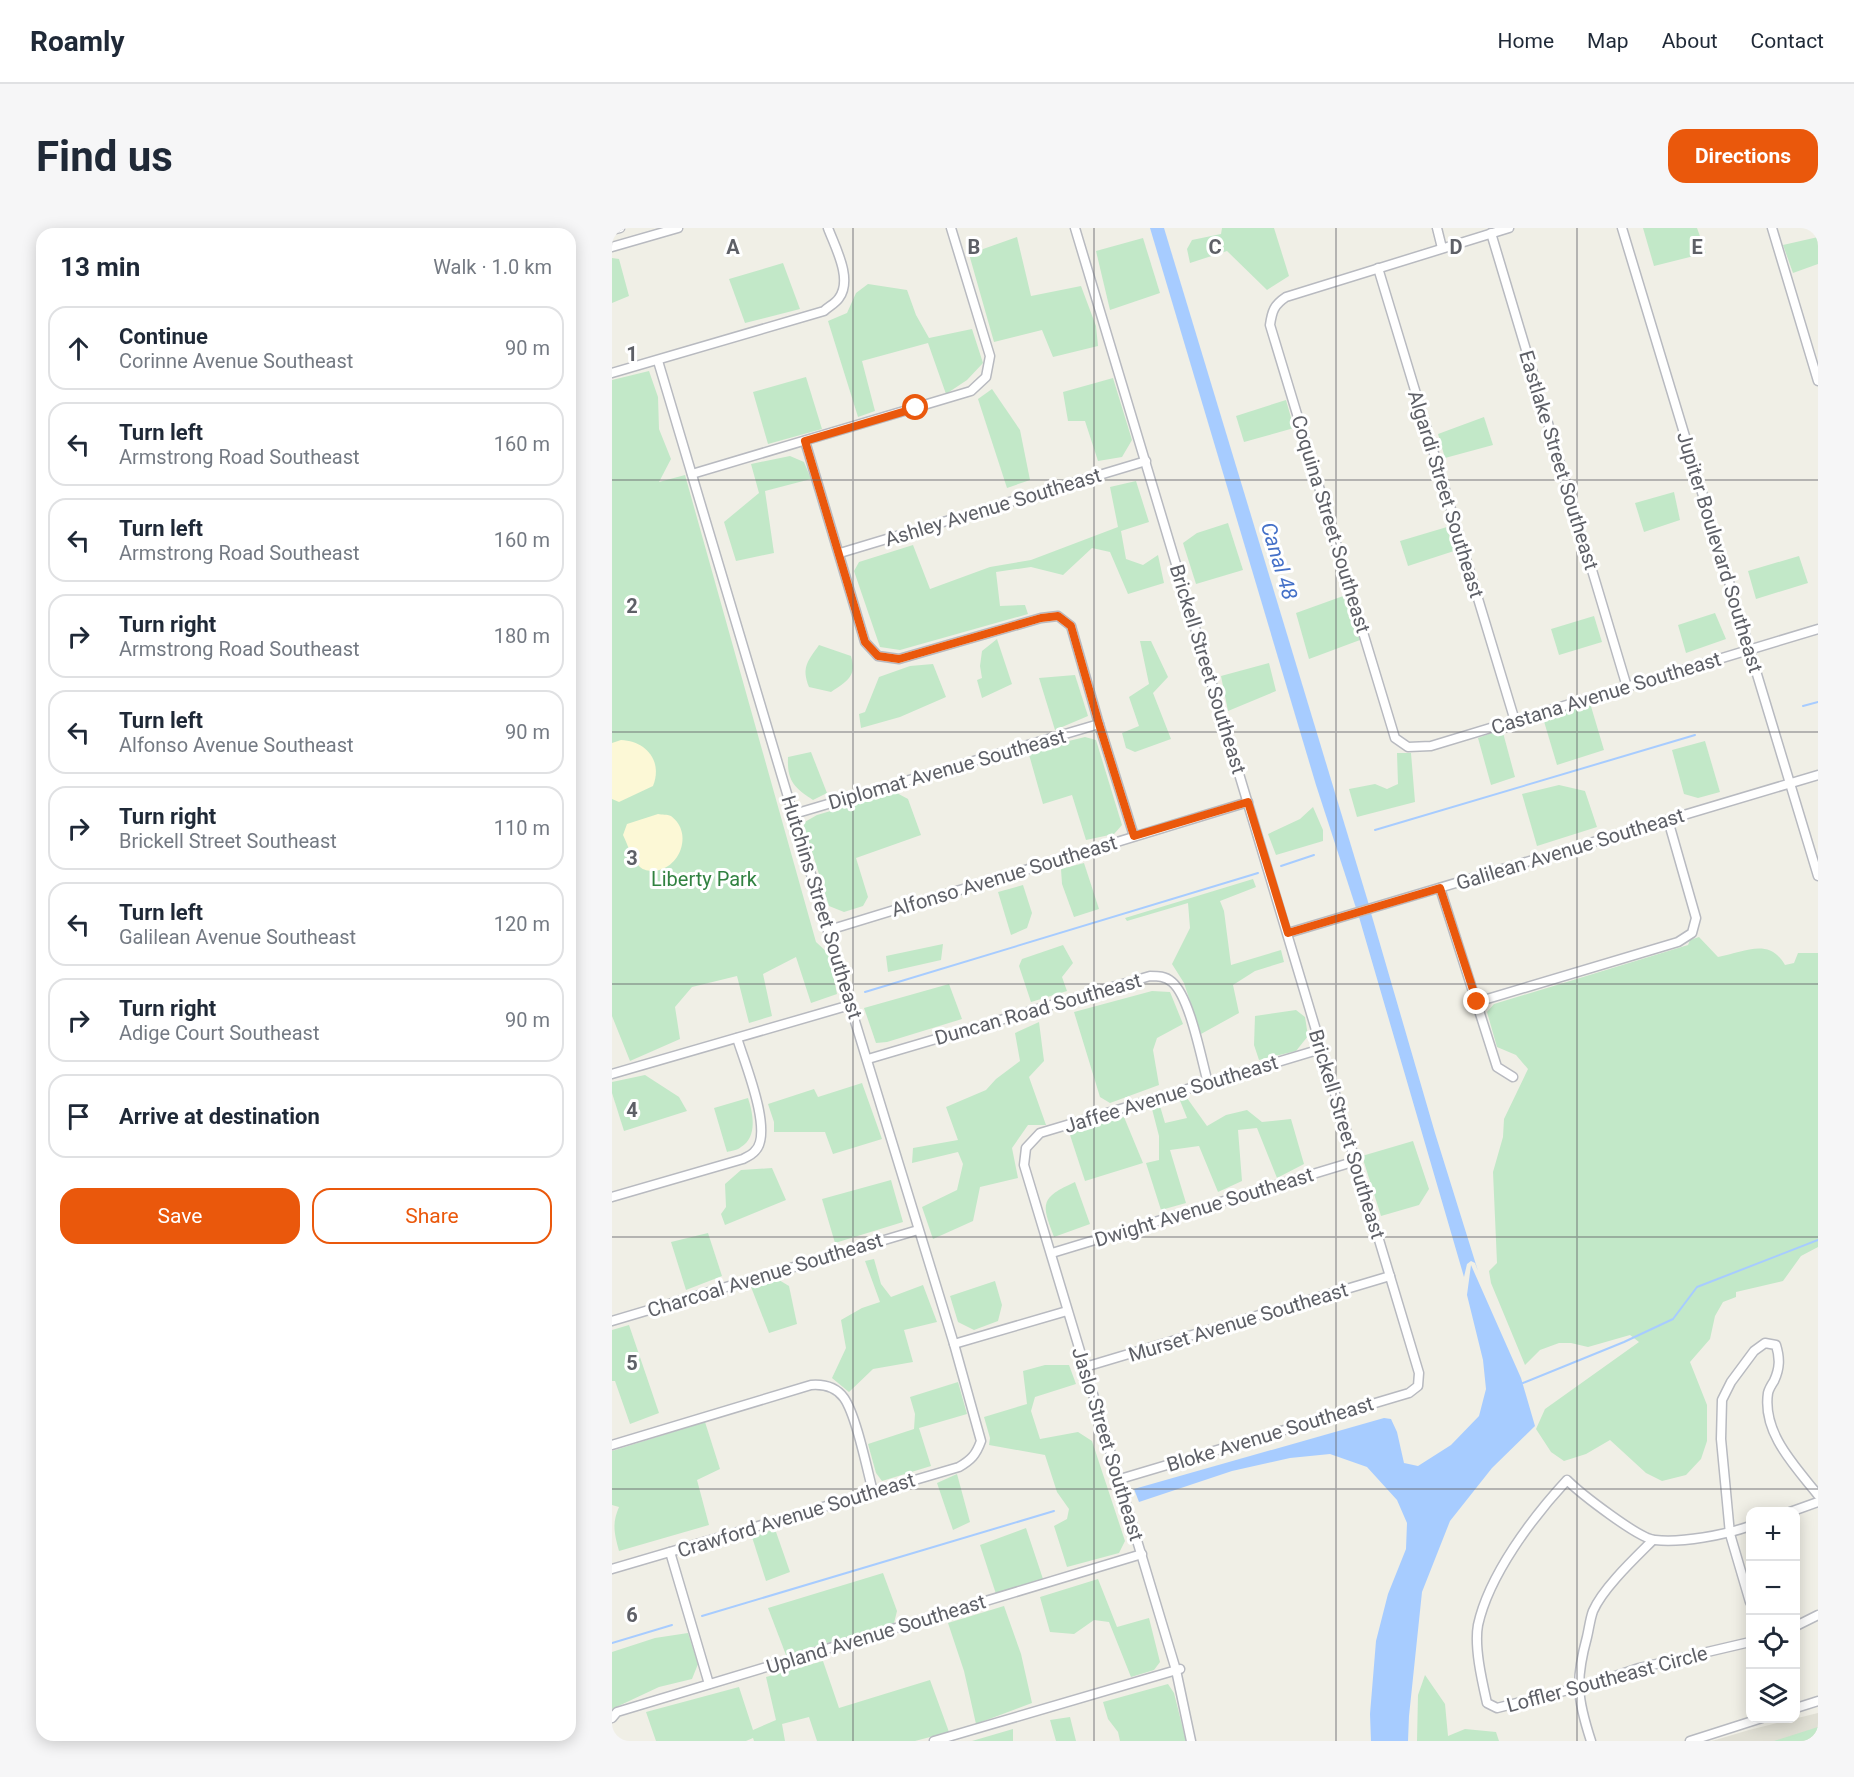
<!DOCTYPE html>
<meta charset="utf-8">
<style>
:root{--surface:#fff;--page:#f6f6f7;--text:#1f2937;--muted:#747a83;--line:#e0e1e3;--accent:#ea580c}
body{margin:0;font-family:Roboto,sans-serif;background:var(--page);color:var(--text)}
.controls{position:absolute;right:18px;bottom:18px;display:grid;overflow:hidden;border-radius:12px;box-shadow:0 3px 15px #0003}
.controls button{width:54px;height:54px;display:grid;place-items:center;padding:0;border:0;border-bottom:2px solid var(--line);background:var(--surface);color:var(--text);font:30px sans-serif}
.stop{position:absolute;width:18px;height:18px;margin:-14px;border:4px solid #ea580c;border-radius:50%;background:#fff}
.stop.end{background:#ea580c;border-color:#fff;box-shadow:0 2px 6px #0008}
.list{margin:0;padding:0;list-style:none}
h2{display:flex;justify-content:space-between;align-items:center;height:78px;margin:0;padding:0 24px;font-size:26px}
h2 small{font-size:20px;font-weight:400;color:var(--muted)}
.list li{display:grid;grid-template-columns:39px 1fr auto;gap:18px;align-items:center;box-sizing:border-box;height:84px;margin:0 12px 12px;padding:0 12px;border:2px solid var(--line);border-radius:18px}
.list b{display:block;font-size:22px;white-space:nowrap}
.list p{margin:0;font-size:20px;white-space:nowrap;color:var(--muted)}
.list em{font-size:20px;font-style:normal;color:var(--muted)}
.actions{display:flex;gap:12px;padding:18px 24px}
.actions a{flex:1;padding:14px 0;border:2px solid var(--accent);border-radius:18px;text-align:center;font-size:21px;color:var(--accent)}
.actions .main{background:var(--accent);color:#fff}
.icon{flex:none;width:33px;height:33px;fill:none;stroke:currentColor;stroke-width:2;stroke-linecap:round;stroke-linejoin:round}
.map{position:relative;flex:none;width:1206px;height:1513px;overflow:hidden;border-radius:18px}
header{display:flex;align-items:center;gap:36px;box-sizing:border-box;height:84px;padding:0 30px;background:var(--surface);border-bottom:2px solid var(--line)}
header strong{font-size:28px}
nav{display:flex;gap:33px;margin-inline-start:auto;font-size:21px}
.intro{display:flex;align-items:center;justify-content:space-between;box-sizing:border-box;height:144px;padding:0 36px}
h1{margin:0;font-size:42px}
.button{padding:15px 27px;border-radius:18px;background:var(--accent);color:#fff;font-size:21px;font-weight:700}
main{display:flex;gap:36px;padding:0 36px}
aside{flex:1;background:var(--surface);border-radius:18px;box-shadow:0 3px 15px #0003}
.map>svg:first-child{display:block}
.education{fill:#e0dfd4}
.green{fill:#c2e8c8}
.sand{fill:#fcf8d6}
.water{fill:#a7ccff}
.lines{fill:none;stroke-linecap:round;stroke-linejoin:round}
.stream{stroke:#a7ccff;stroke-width:2}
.minor-casing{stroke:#b8bac0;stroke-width:11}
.minor{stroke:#fff;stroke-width:8}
.route{stroke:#ea580c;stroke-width:8}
.grid{fill:none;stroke:#5e6067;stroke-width:1.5;stroke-opacity:0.55}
.labels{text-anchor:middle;stroke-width:6;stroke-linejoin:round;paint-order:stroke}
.street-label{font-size:20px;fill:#5e6067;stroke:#fff}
.park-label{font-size:20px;fill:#318241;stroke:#fff}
.water-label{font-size:21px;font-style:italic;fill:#4571c8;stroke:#fff}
.grid-label{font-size:20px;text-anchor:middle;font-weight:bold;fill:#5e6067;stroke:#fff;stroke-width:6;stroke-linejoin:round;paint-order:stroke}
</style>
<header>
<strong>Roamly</strong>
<nav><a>Home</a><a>Map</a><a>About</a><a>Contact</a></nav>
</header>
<div class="intro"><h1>Find us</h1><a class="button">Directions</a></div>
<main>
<aside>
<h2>13 min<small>Walk · 1.0 km</small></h2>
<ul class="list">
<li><svg class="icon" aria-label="ahead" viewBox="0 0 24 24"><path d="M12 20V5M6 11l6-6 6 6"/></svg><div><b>Continue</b><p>Corinne Avenue Southeast</p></div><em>90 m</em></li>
<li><svg class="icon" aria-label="left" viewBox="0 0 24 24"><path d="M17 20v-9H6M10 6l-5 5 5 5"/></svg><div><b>Turn left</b><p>Armstrong Road Southeast</p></div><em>160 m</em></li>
<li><svg class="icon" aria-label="left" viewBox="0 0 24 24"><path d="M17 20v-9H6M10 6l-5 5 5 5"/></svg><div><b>Turn left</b><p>Armstrong Road Southeast</p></div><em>160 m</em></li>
<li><svg class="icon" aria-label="right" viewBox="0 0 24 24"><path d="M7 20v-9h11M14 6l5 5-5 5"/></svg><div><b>Turn right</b><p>Armstrong Road Southeast</p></div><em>180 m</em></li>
<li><svg class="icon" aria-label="left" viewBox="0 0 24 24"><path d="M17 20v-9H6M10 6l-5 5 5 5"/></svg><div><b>Turn left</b><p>Alfonso Avenue Southeast</p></div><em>90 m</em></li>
<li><svg class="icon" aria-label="right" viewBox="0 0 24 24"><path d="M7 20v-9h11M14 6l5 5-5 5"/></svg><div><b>Turn right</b><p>Brickell Street Southeast</p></div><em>110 m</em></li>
<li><svg class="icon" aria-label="left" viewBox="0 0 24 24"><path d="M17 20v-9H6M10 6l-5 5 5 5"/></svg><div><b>Turn left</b><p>Galilean Avenue Southeast</p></div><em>120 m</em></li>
<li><svg class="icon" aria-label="right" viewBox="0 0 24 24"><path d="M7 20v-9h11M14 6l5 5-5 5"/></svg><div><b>Turn right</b><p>Adige Court Southeast</p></div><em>90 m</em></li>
<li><svg class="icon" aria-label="arrive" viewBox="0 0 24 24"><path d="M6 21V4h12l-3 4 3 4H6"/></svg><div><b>Arrive at destination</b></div></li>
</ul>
<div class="actions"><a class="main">Save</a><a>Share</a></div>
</aside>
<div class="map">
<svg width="1206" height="1513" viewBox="0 0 1206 1513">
<rect width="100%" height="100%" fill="#f0efe6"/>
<!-- education -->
<path class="education" d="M1206,1485v28h-106l37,-11z"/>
<!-- green -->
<g class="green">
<path d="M610,0h52l15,48 -22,14 -40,-39 -37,12 -3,-14 5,-9 29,-6z"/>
<path d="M1031,0h54l9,25 -52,13z"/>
<path d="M405,9l14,59 50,-10 15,40 2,20 -45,11 -11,-27 -48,12 -25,-88z"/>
<path d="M1206,9v27l-25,9 -10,-28z"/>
<path d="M531,10l17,55 -50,17 -14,-59z"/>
<path d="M0,30l7,1 10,37 -17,7z"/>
<path d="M171,35l17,46 -55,14 -16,-44z"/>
<path d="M256,56l39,6 9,25 13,23 43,-9 11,34 -16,17 -21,14 -18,-51 -66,18 13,50 -17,6 -30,-96 19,-8 9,-20z"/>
<path d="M37,143l9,26 1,32 12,30 -12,23 26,-7 131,467 13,12 8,40 -26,9 -15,-46 -33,17 9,42 -23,7 -12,-47 -45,11 -17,20 5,32 -50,22 -18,-45v-636z"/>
<path d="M194,149l16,52 -54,15 -15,-52z"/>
<path d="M501,150l19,62 -10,17 -24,4 -13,-40h-17l-5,-29z"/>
<path d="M380,161l28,41 10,50 -23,8 -29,-89z"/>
<path d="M674,172l8,28 -50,14 -8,-26z"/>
<path d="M872,189l9,28 -48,13 -7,-24z"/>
<path d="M178,228l14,6 7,17 -46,12 9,62 -38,8 -12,-39 35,-29 -8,-29z"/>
<path d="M524,253l13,41 -28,9 5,28 17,6 15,-10 6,28 -36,11 -18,-42 -18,-4 -29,27 -32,-8 -35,5 4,34 25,-1 3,9 -128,36 -20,-3 -26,-76 5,-9 54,-17 17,44 60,-22 41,-7 87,-33 -8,-40z"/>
<path d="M1062,264l6,28 -36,12 -9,-29z"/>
<path d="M616,295l15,47 -47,14 -13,-41 14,-10z"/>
<path d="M835,299l7,24 -46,15 -8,-25z"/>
<path d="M1187,328l9,27 -52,16 -8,-28z"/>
<path d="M734,367l14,45 -51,19 -13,-46z"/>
<path d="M1103,385l11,26 -40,14 -8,-28z"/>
<path d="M982,388l8,26 -43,13 -8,-26z"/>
<path d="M385,411l15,45 -30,14 -5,-18 5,-2 -2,-12 2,-15z"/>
<path d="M528,413h11l17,36 -15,16 18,46 -36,13 -9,-4 -4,-15 17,-7 -10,-29 20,-13z"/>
<path d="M207,417l32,11c6,21 -4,25 -20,36l-22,-5c-8,-20 -1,-26 10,-42z"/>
<path d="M657,435l7,28 -48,20 -7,-35z"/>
<path d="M321,436l13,33 -46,20 -39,11 -2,-14 6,-2 14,-35 31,-11z"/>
<path d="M463,447l13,41 -33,14 -16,-52z"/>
<path d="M978,475l14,47 -47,15 -14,-47z"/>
<path d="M890,501l13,48 -24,8 -13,-47z"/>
<path d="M473,509l11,3 26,85 -8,9 -28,6 -14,-45 -29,9 -15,-53z"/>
<path d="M1093,513l15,51 -22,6 -14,-4 -12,-44z"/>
<path d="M199,524l16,41 -14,7c-20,-13 -26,-20 -25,-43z"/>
<path d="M785,525h14l4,49 -58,15 -8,-28 26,-5 12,5 11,-5z"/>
<path d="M947,557l26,6 12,36 -60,19 -15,-52z"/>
<path d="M283,564l13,7 13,36 -65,23 12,39 -5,9 -19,6 -15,-6 -26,-83 14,-8z"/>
<path d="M701,579l10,23v11l-47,14 -8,-21 32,-15z"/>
<path d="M472,635l15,46 -25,8 -12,-33 -1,-15z"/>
<path d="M641,651l3,8 -36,14 4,10 7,54 50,-15 3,12 -29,9 -22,14 6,28 -38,21 -17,-51 -12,-19 18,-36 -2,-25 -61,18 -2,-3z"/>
<path d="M411,657l9,28 -5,15 -16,7 -13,-43z"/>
<path d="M1087,709l19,20c27,-5 51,-20 67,8l9,-2 4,-10h20v294l-17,9 -18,25 -47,11v5l-13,5 -8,14 -5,23 -20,23 17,43v36l-6,18 -15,16 -24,6 -16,-8 -36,-33 -24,14 -22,7 -13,-9 -15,-23 9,-20 94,-67 -9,-7 -42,12 -17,-4h-12l-19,7 -15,15 -34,-82 -2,-12 8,-8 -4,-91 10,-35 1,-18 24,-50 -12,-14 -19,-8 -10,-35 7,-8 194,-59 2,-5z"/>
<path d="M331,716l-2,16 -53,12 -2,-16z"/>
<path d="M451,717l10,18 -11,14 5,14 -36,11 -12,-36 3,-7z"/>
<path d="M337,756l13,35 -75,23 -11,1 -12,-35z"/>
<path d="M540,763l18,1 13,32 -26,14 -4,12 6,35 -49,18 -10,-6 -26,-85z"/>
<path d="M684,782l9,7 3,19 -12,15 -37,9 -5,-15 1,-29z"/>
<path d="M427,794l5,39 -15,16 17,48h-18l-16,23 6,30 -38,9 -7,34 -40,18 -11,-32 35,-17 6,-26 -5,-12 -46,11 1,-15 45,-8 -12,-33 40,-17 10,-11 24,-18 -5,-28z"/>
<path d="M33,847l34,22 8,14 -63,20 -12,-38v-11z"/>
<path d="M250,855l20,56 -49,15 -8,-22h-51v-10l-6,-18 46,-15 4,8z"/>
<path d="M136,870c5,15 10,39 -7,49 -3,3 -10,4 -14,5l-13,-44z"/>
<path d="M567,870h8l20,28 19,-11 21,-5 15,12 29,-3 13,45 -27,14 -20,-50 -19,2 4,51 -24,11 -19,-46 -29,4 16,53 -25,7 -15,-47 13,-3v-24l-7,-27 8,-3 5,17 22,-5z"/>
<path d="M512,889l19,46 -58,18 -16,-49z"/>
<path d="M801,913l16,48 -10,16 -38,11 -19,-60z"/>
<path d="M160,940l14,32 -61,25 -4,-11 5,-7 -1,-23 16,-14z"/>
<path d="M279,952l12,42 -68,21 -13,-44z"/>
<path d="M463,954l15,42 -36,13c-13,-34 -14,-39 21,-55z"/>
<path d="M96,1005l14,43 -36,14 -15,-48z"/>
<path d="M262,1031l7,25 10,13 32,-12 14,37 -33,8 9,32 -40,7 -24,23 -17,-14 14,-30 -5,-28 21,-12 18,-6 -15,-41z"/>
<path d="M167,1052l10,6 8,38 -28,9 -18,-46z"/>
<path d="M383,1053l7,24 -4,16 -24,9 -16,-8 -8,-26z"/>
<path d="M17,1097l30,88 -29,11 -15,-43h-3v-51z"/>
<path d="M433,1137h24l7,19 -41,13 -4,14 9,28 38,-7 14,9 33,100 -6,12 -52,14 -13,-41 13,-7 2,-10 -12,-17 -12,-37 -56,-10 1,-7 -6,-21 43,-13 -4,-33z"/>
<path d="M346,1154l9,32 -48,14 12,38 -49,15 -6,-8 -8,-29 46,-15 1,-15 -5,-17z"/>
<path d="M93,1194l15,47 -23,11 12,45 -90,26c-5,-18 -7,-28 0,-44l-7,-2v-54z"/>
<path d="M345,1246l13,48 -17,8 -16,-47z"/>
<path d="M414,1300l17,51 -47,15 -16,-49z"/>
<path d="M163,1301l15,43 -24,9 -14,-44z"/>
<path d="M271,1345l14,38 -3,12 -108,32 -18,-47z"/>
<path d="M486,1351l19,48 32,-9 11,44 -6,8 -23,7 -22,-55 -15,-2 -20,14 -24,-2 -10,-35z"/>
<path d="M392,1378l17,48 11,49 -56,21 -12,-53 -16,-48z"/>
<path d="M76,1405l10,31 -6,15 -33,8 -47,22v-57l43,-14z"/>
<path d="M211,1433l16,47 91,-28 19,52 -34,9h-98l-8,-24 -27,7 3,17h-31l-1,-3 -7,3h-90l-10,-29 93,-25 14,43 23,-10 -10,-43z"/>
<path d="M813,1447l20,29 3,32 17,-7 31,3 3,9h-82l1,-46z"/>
<path d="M556,1456l6,9 12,48h-66l-2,-9 -10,-13 -5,-17z"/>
<path d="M458,1489l6,24h-20l-6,-21z"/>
<path d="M1206,1499v14h-44z"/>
<path d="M401,1501v12h-41z"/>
</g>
<!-- sand -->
<g class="sand">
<path d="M9,512c25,1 42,21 32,46l-34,16 -7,-3v-56z"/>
<path d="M46,586c4,1 9,0 13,2 23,17 9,54 -18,55 -4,0 -10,-1 -13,-4 -8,-7 -12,-22 -17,-32l4,-11z"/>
</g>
<!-- water -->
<g class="water">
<path d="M538,0h14l205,677 -13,3 -40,-123z"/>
<path d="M759,685l64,220 43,138 -3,-8 -4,-2 -4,3 -3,13 -105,-360z"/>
<path d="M859,1037l50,113 14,48 -43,42 -42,53 -28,71 -13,124 -1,25h-37l-1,-27 6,-73 12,-47 18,-45 1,-26 -10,-23 -30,-33 -37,-13 -40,4 -58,13 -93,31 -5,-13 250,-71 7,1 6,13 7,31 14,3 33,-21 28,-29 7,-27 -3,-29 -16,-65z"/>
</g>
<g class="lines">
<!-- stream -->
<g class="stream">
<path d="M1191,478l15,-4"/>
<path d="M763,602l320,-95"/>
<path d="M669,638l33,-11"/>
<path d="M253,764l393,-119"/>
<path d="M911,1155l101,-41 49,-23 24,-32 121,-47"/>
<path d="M90,1388l352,-105"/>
<path d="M0,1415l60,-18"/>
</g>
<!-- minor casing -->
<g class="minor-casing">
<g id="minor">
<path d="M463,0l344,1145 -1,13 -9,7 -289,86"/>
<path d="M825,0l5,20"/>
<path d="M897,0l-223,69c-12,8 -14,14 -16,28l125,413 13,9 23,-1 387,-117"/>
<path d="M1010,0l196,648"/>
<path d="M1160,0l46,153"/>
<path d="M0,2l8,-2"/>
<path d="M879,5l136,454"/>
<path d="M0,19l66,-19"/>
<path d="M766,40l137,453"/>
<path d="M0,145l212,-62c4,-4 12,-8 15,-13 14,-19 -4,-51 -11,-70"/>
<path d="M193,213l60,201 13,14 21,3 142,-41 17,-2 13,10 28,98 35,112"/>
<path d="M80,246l279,-83 15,-14 4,-21 -39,-128"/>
<path d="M228,325l306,-92"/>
<path d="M182,586l305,-90"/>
<path d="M828,660l57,179 16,10"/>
<path d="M217,702l419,-128"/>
<path d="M676,705l530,-158"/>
<path d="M865,774l201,-60 14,-9 4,-15 -28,-98"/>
<path d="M256,831l282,-83c8,0 15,0 22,6 18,15 29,76 36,101"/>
<path d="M0,846l238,-69"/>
<path d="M0,969l131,-38c4,-2 10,-5 12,-8 19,-18 -11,-90 -18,-113"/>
<path d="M440,1025l304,-92"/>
<path d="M0,1093l306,-91"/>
<path d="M342,1116l113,-33"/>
<path d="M473,1139l305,-91"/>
<path d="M0,1217l199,-60c13,-1 25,2 33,13 12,17 23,71 29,94"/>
<path d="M1178,1284l28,-10"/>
<path d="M1138,1298c-25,9 -68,17 -95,14 -16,-1 -75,-47 -88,-60 -35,38 -78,95 -89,145 -4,22 4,56 9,78l10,5 95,-24 47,-16 111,-26"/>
<path d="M58,1324l39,132"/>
<path d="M0,1341l347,-102c12,-7 17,-12 22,-26l-27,-97 -104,-339 -192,-644"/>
<path d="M1138,1374l-20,-68 -9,-95 1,-39 9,-18 23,-31 11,-8 11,2c4,13 4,23 -2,36 -2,3 -5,8 -6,12 -6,40 27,73 50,102"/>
<path d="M1184,1398l22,-11"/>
<path d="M1184,1480l22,-7"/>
<path d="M0,1490l5,-6 525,-158"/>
<path d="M322,1513l246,-72"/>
<path d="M579,1513l-15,-71 -152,-505 2,-17 14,-15 281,-84"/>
<path d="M979,1513c-14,-43 -16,-60 -4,-104 2,-8 3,-18 6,-26 10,-23 42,-53 60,-71"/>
<path d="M1078,1513l72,-23"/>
</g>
</g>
<!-- minor -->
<use href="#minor" class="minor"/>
</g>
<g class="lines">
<!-- route -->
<path class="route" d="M304,180l-111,33 60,201 13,14 21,3 142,-41 17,-2 13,10 28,98 35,112 114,-34 40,131 152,-45 37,114"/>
</g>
<!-- grid -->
<path class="grid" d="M241,0v1513M482,0v1513M724,0v1513M965,0v1513M0,252h1206M0,504h1206M0,756h1206M0,1009h1206M0,1261h1206"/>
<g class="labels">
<!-- street labels -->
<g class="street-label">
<text transform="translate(947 232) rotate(73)" y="7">Eastlake Street Southeast</text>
<text transform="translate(834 266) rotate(73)" y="7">Algardi Street Southeast</text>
<text transform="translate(381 279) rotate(-17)" y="7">Ashley Avenue Southeast</text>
<text transform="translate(719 296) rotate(73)" y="7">Coquina Street Southeast</text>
<text transform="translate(1108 324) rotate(73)" y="7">Jupiter Boulevard Southeast</text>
<text transform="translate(596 441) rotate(73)" y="7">Brickell Street Southeast</text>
<text transform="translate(994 465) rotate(-17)" y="7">Castana Avenue Southeast</text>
<text transform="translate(335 541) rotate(-16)" y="7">Diplomat Avenue Southeast</text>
<text transform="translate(958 621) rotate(-17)" y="7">Galilean Avenue Southeast</text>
<text transform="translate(392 648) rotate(-17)" y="7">Alfonso Avenue Southeast</text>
<text transform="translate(210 679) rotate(73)" y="7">Hutchins Street Southeast</text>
<text transform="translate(426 781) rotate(-16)" y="7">Duncan Road Southeast</text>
<text transform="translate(559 866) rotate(-17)" y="7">Jaffee Avenue Southeast</text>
<text transform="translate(735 906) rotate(73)" y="7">Brickell Street Southeast</text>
<text transform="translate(592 979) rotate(-17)" y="7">Dwight Avenue Southeast</text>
<text transform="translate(153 1047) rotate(-17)" y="7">Charcoal Avenue Southeast</text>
<text transform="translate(626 1094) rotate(-17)" y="7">Murset Avenue Southeast</text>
<text transform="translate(658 1206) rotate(-17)" y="7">Bloke Avenue Southeast</text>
<text transform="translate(496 1216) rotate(73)" y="7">Jaslo Street Southeast</text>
<text transform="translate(184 1287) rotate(-17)" y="7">Crawford Avenue Southeast</text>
<text transform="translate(264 1406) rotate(-17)" y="7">Upland Avenue Southeast</text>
<text transform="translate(995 1451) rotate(-15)" y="7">Loffler Southeast Circle</text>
</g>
<!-- park labels -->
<g class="park-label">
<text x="92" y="658">Liberty Park</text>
</g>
<!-- water labels -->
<g class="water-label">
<text transform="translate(667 333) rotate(73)" y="7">Canal 48</text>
</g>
</g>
<g class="grid-label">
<text x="121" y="26">A</text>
<text x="362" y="26">B</text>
<text x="603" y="26">C</text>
<text x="844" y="26">D</text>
<text x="1085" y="26">E</text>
<text x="20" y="133">1</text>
<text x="20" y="385">2</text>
<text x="20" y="637">3</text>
<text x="20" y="889">4</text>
<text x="20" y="1142">5</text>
<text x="20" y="1394">6</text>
</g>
</svg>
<div class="controls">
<button>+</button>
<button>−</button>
<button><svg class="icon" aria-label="locate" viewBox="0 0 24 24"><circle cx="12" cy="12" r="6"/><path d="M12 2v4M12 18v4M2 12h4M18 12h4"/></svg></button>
<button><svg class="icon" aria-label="layers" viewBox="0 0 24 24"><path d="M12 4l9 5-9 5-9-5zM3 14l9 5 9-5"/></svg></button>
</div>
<div class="stop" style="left:304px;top:180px"></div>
<div class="stop end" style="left:865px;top:774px"></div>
</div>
</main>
